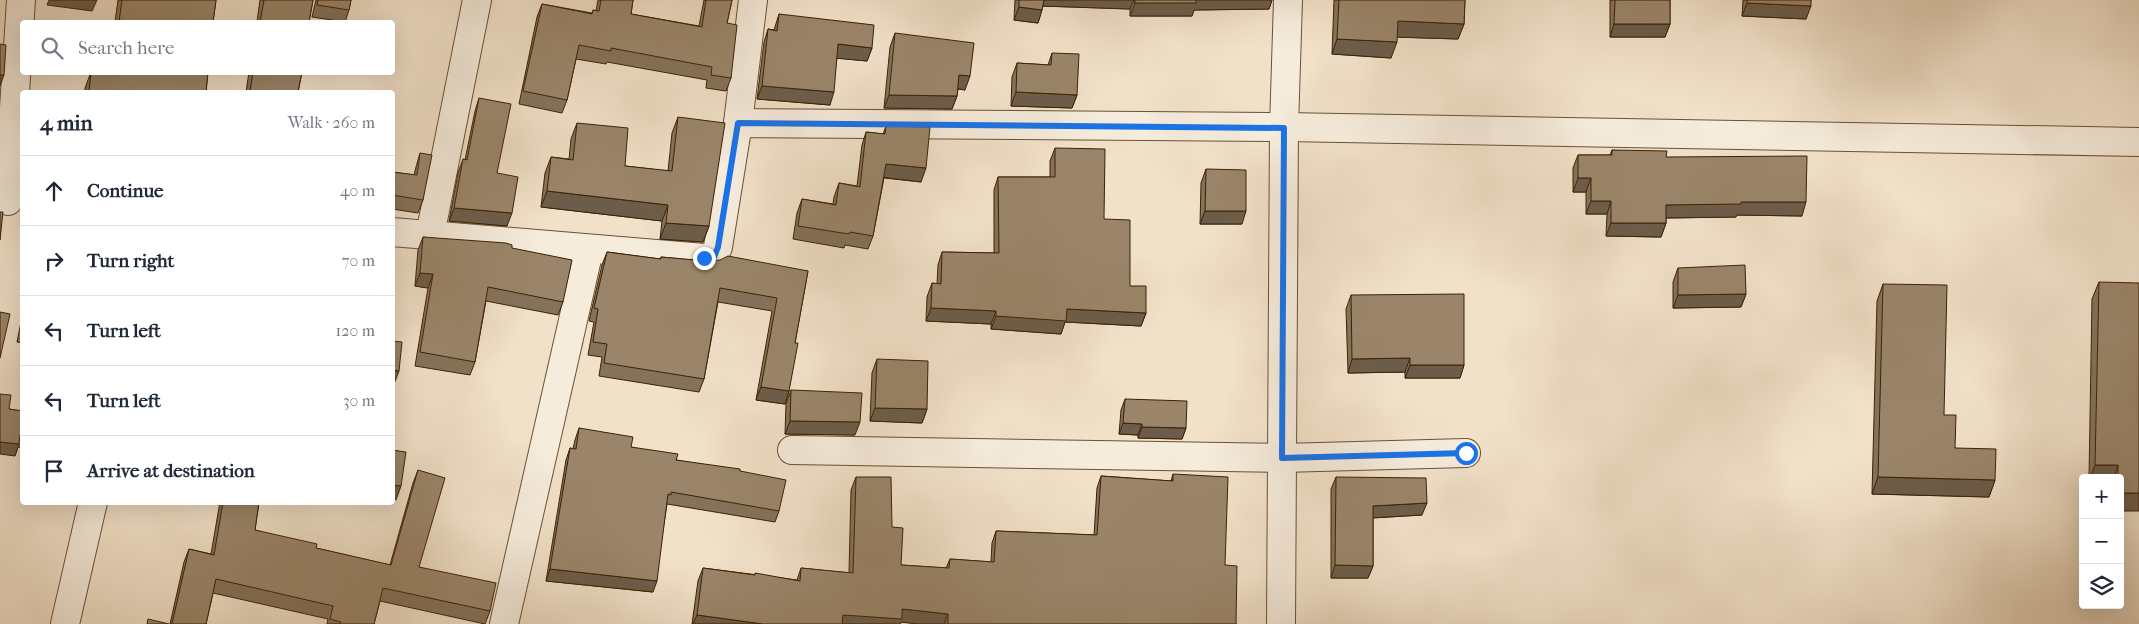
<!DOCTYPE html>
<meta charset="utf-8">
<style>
:root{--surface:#fff;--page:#f6f6f7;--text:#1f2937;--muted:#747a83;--line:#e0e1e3}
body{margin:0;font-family:"IM FELL French Canon",serif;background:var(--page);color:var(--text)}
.controls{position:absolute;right:15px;bottom:15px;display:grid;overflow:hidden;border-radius:5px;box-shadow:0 5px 20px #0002}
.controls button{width:45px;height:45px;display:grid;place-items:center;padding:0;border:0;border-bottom:1px solid var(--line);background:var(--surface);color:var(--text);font:25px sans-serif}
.stop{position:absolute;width:15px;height:15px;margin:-11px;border:4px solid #1a73e8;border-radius:50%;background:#fff}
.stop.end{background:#1a73e8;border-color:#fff;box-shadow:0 1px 5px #0008}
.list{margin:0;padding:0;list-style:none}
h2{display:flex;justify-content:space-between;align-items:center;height:65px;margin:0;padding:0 20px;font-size:21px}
h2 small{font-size:16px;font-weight:400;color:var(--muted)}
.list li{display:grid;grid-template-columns:32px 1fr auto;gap:15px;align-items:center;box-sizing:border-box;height:70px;padding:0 20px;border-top:1px solid var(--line)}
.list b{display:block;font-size:19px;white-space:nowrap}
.list em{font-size:16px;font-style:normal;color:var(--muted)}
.icon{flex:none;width:28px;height:28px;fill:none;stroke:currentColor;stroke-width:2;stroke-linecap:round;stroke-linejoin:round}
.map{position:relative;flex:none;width:2139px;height:624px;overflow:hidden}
.search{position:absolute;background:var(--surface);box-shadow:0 5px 20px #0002;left:20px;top:20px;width:375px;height:55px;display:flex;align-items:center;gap:12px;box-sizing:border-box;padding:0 18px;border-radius:5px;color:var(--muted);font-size:19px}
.panel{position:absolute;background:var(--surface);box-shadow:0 5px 20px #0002;left:20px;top:90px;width:375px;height:415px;border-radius:5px}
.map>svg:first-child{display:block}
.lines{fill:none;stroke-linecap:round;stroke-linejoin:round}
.minor-casing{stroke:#695135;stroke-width:30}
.minor{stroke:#f6ecdc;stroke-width:28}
.wall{fill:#84725b;stroke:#3c2104}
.shaded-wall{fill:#6c5d4a;stroke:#3c2104}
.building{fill:#9a856a;stroke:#3c2104}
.route{stroke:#1a73e8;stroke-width:6}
</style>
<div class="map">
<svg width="2139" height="624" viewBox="0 0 2139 624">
<rect width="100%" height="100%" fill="#f1e1c9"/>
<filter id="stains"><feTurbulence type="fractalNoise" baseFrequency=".004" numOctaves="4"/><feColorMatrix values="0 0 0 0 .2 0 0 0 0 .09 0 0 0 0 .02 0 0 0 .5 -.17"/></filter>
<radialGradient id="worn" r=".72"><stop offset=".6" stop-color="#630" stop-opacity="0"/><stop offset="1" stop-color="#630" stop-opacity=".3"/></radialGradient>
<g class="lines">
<!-- minor casing -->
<g class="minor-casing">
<g id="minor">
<path d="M738,123l15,-123"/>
<path d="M8,201l13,-201"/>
<path d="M392,232l312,26 10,-1 4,-10 20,-124 546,4 855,15"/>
<path d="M430,235l47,-235"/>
<path d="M792,450l490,8 184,-5"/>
<path d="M65,624l28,-122"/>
<path d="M504,624l85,-374"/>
<path d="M1281,624l3,-497 4,-127"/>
</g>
</g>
<!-- minor -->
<use href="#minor" class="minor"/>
</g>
<!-- wall -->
<g class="wall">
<path d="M118,0h98l-3,22h-98z"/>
<path d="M260,0h53l-4,22h-52z"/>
<path d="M316,0h35l-2,10 -4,12 -33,-5z"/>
<path d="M598,0h35l-2,14 68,12 5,-26h28l-5,23 4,55 -5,13 -20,-3 1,-8 -100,-18 -1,2 -30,-5 -9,41 -5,13 -43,-9 18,-87 5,-13 50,9 1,-3 3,1z"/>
<path d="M1015,0h257l-3,9 -75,1 -2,6h-62v-7l-87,-3 -5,17 -24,-3z"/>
<path d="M1334,0h131l-1,24 -6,15 -61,-2 -6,21 -59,-4z"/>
<path d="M1610,0h60v24l-5,13h-55z"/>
<path d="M1743,0h68l-5,19 -64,-3z"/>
<path d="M779,14l93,34 -5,13 -30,-3 -7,47 -73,-6 7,-57 4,-13 6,1z"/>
<path d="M895,33l70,57 -7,-1 -1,7 -5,13 -68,-1 6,-61z"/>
<path d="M1052,53l25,42 -5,13 -61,-2 1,-29 5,-14 31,2z"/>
<path d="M91,72l19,2v-2h98l-2,20h-121v-4z"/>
<path d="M249,72h53l-4,20h-52z"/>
<path d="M479,98l18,75 10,53 -58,-5 9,-48 5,-14 2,1 10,-49z"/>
<path d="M678,117l31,109 -6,16 -43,-3 2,-18 -121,-14 4,-34 6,-16 18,2 2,-20 6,-16 48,43 43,5 4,-38z"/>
<path d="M886,126l35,56 -37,-4 -11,58 -5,13 -23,-4 -1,3 -51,-9 4,-26 5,-14 31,5 1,-7 5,-14 18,3 5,-41 4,-13 17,2z"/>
<path d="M1055,148l49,71 26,67 16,27 -5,13 -76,-4 -4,12 -70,-5v-5l-65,-3 1,-24 5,-14 5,1 1,-19 4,-13 52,1v-63l4,-13h52v-16z"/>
<path d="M1612,150l54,7 136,59 -65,-1 -1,2 -70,1v5l-5,14 -55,-1 1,-22h-21v-22h-13v-24l5,-13h32z"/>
<path d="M420,153l3,47 -5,13 -26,-4v-37l22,3 2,-8z"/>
<path d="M1206,169l36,55h-42l1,-41z"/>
<path d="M423,237l89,11 51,54 -5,13 -72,-14 -11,61 -5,13 -55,-9 13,-78 -13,-2 3,-36z"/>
<path d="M607,252l53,7 1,-2 147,14 -13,72 -6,48 -4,13 -29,-4 16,-89 -54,-9 -14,77 -5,13 -100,-16 3,-19 -14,-2 6,-33 -5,-1 13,-56z"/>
<path d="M1678,268l68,26 -5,13 -68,1v-26z"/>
<path d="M2099,282l21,196h-31l3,-179z"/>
<path d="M1883,284l61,131 11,33 40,32 -6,17 -117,-3 5,-193z"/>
<path d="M1351,295l113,70 -4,13h-55v-6l-57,1 -2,-64z"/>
<path d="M22,317v26l-5,-1z"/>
<path d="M877,359l50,50 -5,14 -52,-2 2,-48z"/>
<path d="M791,390l64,45 -70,-1 1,-30z"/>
<path d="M1125,399l61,29 -4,11 -44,-1v-3l-19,-1 2,-24z"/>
<path d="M9,409l13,2v37l-4,-1 -3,9z"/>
<path d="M579,428l52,19 45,13 64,11 39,40 -4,11 -108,-18 -14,88 -107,-11 20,-121 4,-12 3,1 2,-9z"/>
<path d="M418,470l1,97 71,44 -5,13 -105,-23 -6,23h-47l1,-5 -115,-26 -7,31h-36l14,-62 5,-13 22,5 9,-52h39l-4,28 61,18 74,17 23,-82z"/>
<path d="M1173,474l52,91 11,59h-317l-18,-2 -1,2h-208l6,-43 5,-13 94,12 4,-12 48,5 2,-83 5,-13 36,50 9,38 45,3 4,-9 41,3 1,-19 4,-12 98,4 3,-47 4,-12 70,5z"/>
<path d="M1336,477l86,38 -49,3v48l-5,12h-37v-89z"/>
</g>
<!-- shaded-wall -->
<g class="shaded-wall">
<path d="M49,0h48l-5,11 -45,-6z"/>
<path d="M1042,0h92l-4,9 -90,-3z"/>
<path d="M1195,0h77l-3,9 -75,1 -2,6h-62l5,-13z"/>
<path d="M1747,3l64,3 -5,13 -64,-3z"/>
<path d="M1019,7l23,3 -4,13 -24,-3z"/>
<path d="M1398,21l66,3 -6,15 -66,-2z"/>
<path d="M1614,24h56l-5,13h-55z"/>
<path d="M1337,39l60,3 -6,16 -59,-4z"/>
<path d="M838,44l34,4 -5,13 -33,-3z"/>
<path d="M0,75h4l-4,11z"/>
<path d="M959,75l11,1 -5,14 -11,-2z"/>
<path d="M762,86l72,6 -4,13 -73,-6z"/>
<path d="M1016,92l61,3 -5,13 -61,-2z"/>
<path d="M889,95l68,1 -5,13 -68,-1z"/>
<path d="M886,164l40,4 -5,14 -40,-5z"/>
<path d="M1578,178h13l-5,14h-13z"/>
<path d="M547,191l121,14 -6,16 -121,-14z"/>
<path d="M1591,201h20l-4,13h-21z"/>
<path d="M1741,202h65l-4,14 -65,-1 -1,2 -75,1 5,-13z"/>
<path d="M454,208l58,5 -5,13 -58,-5z"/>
<path d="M1205,211h41l-4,13h-42z"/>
<path d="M666,223l43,3 -6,16 -43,-3z"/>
<path d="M1611,223h55l-5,14 -55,-1z"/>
<path d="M420,273l13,1 -5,14 -13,-2z"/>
<path d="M1746,294l-5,13 -68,1 5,-13z"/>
<path d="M931,308l65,3 -5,13 -65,-3z"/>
<path d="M1067,309l79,4 -5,13 -76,-4 -4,12 -70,-5 5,-13z"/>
<path d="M1410,358l-5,14 -57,1 4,-14z"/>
<path d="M1410,365h54l-4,13h-55z"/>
<path d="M392,370l7,1 -5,13h-2z"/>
<path d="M761,387l28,4 -4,13 -29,-4z"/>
<path d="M875,408l52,1 -5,14 -52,-2z"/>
<path d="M790,421l70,1 -5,13 -70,-1z"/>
<path d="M1123,423l19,1 -4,11 -19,-1z"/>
<path d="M1142,427l44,1 -4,11 -44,-1z"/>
<path d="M0,442l19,2 -4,12 -15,-2z"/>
<path d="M2095,465h23l-4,13h-24z"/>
<path d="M1878,477l117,3 -6,17 -117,-3z"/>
<path d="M392,485l9,1 -5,14 -4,-1z"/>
<rect x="2120" y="493" width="19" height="18"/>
<path d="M1427,503l-5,12 -53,3 4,-12z"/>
<path d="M1335,565l38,1 -5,12h-37z"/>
<path d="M550,569l107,12 -4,11 -107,-11z"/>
<path d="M902,609l46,5 -4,10h-25l-18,-2 -1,2h-60l3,-9z"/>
<path d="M697,615l66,9h-70z"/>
</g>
<!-- building -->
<g class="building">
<path d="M122,0h94l-3,22h-94z"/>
<path d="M264,0h49l-4,22h-49z"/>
<path d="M318,0h33l-2,10 -32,-5z"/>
<path d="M601,0h32l-2,14 71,13 4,-27h26l-5,23 10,2 -6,53 -20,-3 1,-8 -101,-19v3l-32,-6 -12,55 -44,-9 19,-87 50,10 1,-4 6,1z"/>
<path d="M1019,0h25l-2,10 -23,-3z"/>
<rect x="1135" y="0" width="61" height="3"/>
<path d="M1339,0h126l-1,24 -66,-3 -1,21 -60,-3z"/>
<path d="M1615,0h55v24h-56z"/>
<path d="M1747,0h64v6l-64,-3z"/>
<path d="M779,14l95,11 -2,23 -34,-4 -4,48 -72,-6 6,-57 9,2z"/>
<path d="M895,33l79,10 -4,33 -11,-1 -2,21 -68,-1z"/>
<path d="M0,44l6,1 -2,30h-4z"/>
<path d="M1052,53l27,1 -2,41 -61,-3 1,-29 34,2z"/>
<path d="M91,72l23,2v-2h94l-2,20h-117z"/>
<path d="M253,72h49l-4,20h-48z"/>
<path d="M479,98l32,6 -14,69 21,4 -6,36 -58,-5 9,-49 4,1z"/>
<path d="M678,117l47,6 -16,103 -43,-3 2,-18 -121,-14 4,-34 22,3 4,-37 51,5 -3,38 47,5z"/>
<path d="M886,126l44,1 -4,41 -40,-4 -13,72 -23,-4 -1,2 -51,-8 4,-27 34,6 3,-22 21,4 6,-55 19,2z"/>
<path d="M1055,148l50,1 -1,70 26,1v66h16v27l-79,-4 -1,12 -70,-5v-5l-65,-3 1,-25 9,1 1,-32 57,1 -1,-76h57z"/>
<path d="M1612,150l55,1 -1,6 141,-1 -1,46h-65v2l-75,1v18h-55v-22h-20v-23h-13v-23h34z"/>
<path d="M420,153l12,2 -9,45 -31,-5v-23l25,3z"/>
<path d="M1206,169l40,1v41h-41z"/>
<path d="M0,212h3l-3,28z"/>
<path d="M423,237l83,6 6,2v3l60,12 -9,42 -75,-15 -13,75 -55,-10 13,-78 -13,-1z"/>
<path d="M607,252l54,7v-2l46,4 13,-1 8,-4 80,15 -13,72h3l-9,48 -28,-4 16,-89 -57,-10 -16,91 -100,-16 3,-19 -14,-2 5,-33 -4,-1z"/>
<path d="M1745,265l1,29 -68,1v-27z"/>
<path d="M2099,282l40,1v210h-19v-15h-2v-13h-23z"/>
<path d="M1883,284l64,1 -3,130h12l-1,33 41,1 -1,31 -117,-3z"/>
<path d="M1464,294v71h-54v-7l-58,1 -1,-64z"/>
<path d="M0,312l10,2 -10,44z"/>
<path d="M392,341l10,1 -3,29 -7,-1z"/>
<path d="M877,359l51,2 -1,48 -52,-1z"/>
<path d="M791,390l71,3 -2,29 -70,-1z"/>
<path d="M0,394l11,1 -2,14 13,2v24h-2l-1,9 -19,-2z"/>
<path d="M1125,399l62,2 -1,27 -44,-1v-3l-19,-1z"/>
<path d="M579,428l54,9 -2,10 47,7 -2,6 64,9v2l46,9 -7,31 -108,-19v3l-3,-1 -11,87 -107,-12 20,-121 6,1z"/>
<path d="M392,450l14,2 -5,34 -9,-1z"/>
<path d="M418,470l27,8 -26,89 77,16 -6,28 -107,-23 -9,36h-34l1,-2 -11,-3 3,-13 -117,-27 -10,45h-34l17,-75 25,6 9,-53h36l-4,28 62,14 -1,4 75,17z"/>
<path d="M1173,474l55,3 -3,88 12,1 -1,58h-288v-10l-46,-5v10l-59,-4 -1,9h-79l-66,-9 6,-47 52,7v-2l45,8 1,-13 52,5 3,-96h35l1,50 11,1 -2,37 48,3 1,-9 44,3 2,-31 101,4 4,-59 72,5z"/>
<path d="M1336,477l90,1 1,25 -54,3v60l-38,-1z"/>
<path d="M148,619l21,5h-22z"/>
</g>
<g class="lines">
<!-- route -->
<path class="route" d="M704,258l10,-1 4,-10 20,-124 546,5 -2,330 184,-5"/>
</g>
<rect width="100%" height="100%" filter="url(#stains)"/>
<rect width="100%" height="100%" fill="url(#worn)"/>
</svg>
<div class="controls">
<button>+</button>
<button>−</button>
<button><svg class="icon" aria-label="layers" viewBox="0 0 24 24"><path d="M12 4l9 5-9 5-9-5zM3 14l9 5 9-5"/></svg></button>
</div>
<div class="stop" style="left:1466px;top:453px"></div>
<div class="stop end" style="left:704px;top:258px"></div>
<div class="search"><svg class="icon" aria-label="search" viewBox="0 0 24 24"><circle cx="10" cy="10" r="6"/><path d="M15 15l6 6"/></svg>Search here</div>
<section class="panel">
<h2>4 min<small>Walk · 260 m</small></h2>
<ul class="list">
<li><svg class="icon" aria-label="ahead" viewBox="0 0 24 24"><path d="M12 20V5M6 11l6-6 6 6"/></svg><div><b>Continue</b></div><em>40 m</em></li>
<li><svg class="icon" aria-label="right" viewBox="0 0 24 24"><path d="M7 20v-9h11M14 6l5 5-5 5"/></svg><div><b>Turn right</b></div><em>70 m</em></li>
<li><svg class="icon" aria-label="left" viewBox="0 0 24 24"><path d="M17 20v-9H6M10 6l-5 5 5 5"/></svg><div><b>Turn left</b></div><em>120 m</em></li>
<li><svg class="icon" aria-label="left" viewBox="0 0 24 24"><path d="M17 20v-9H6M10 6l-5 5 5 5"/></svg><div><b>Turn left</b></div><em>30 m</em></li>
<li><svg class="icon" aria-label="arrive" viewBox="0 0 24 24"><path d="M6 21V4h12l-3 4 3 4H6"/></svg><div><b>Arrive at destination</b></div></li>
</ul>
</section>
</div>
